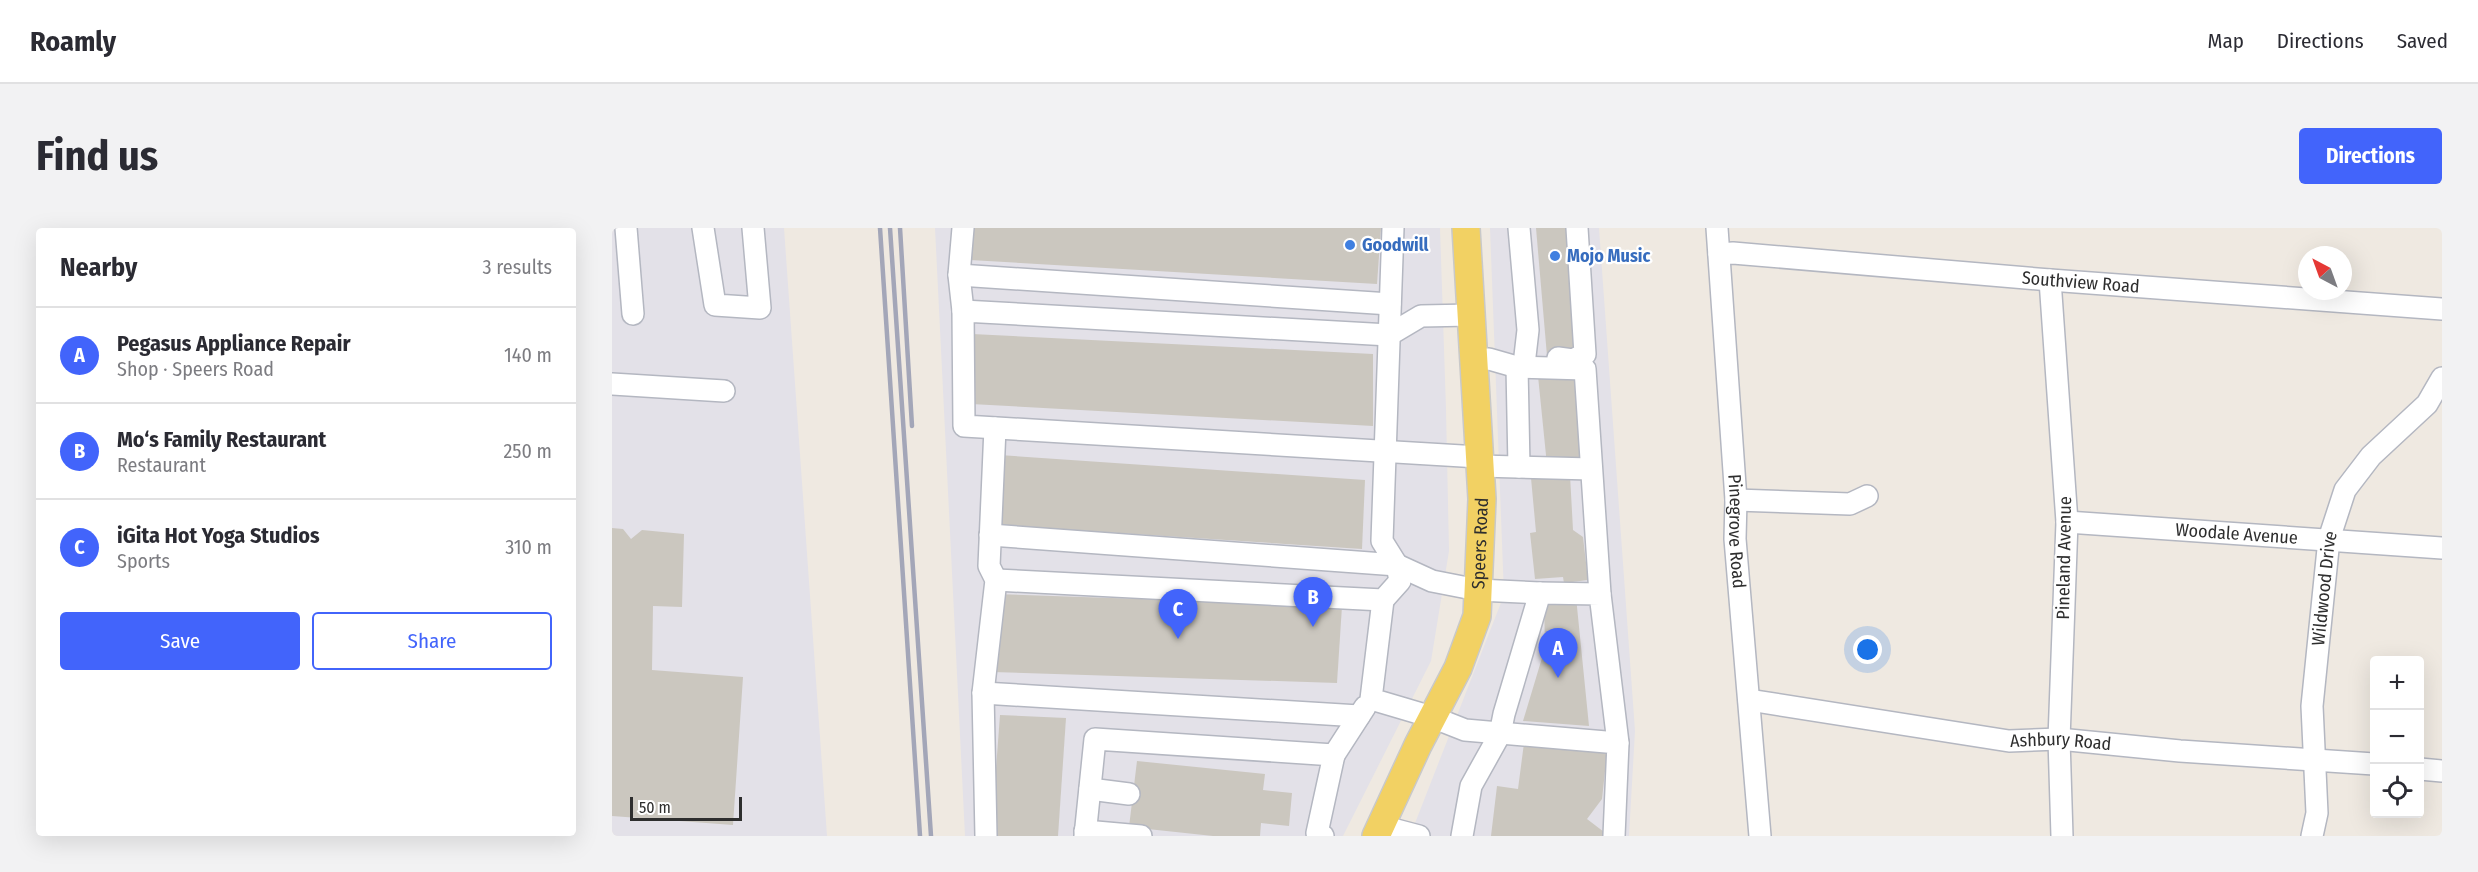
<!DOCTYPE html>
<meta charset="utf-8">
<style>
:root{--surface:#fff;--page:#f2f2f3;--text:#2b2b33;--muted:#7c7c81;--line:#e1e1e2;--accent:#4264fb}
body{margin:0;font-family:"Fira Sans Condensed",sans-serif;background:var(--page);color:var(--text)}
.controls{position:absolute;right:18px;bottom:18px;display:grid;overflow:hidden;border-radius:6px;box-shadow:0 6px 24px #0002}
.controls button{width:54px;height:54px;display:grid;place-items:center;padding:0;border:0;border-bottom:2px solid var(--line);background:var(--surface);color:var(--text);font:30px sans-serif}
.compass{position:absolute;left:1686px;top:18px;width:54px;height:54px;border-radius:50%;background:var(--surface);box-shadow:0 6px 24px #0002;rotate:319deg}
.scale{position:absolute;left:18px;bottom:15px;width:112px;box-sizing:border-box;padding-left:6px;border:3px solid #2e2e2e;border-top:0;font-size:16px;line-height:21px;white-space:nowrap;color:#2e2e2e;-webkit-text-stroke:4px #fff;paint-order:stroke}
.you{position:absolute;left:1256px;top:422px;width:21px;height:21px;margin:-15px;border:4px solid #fff;border-radius:50%;background:#1a73e8;box-shadow:0 0 0 9px #1a73e833}
.badge{display:grid;place-items:center;width:39px;height:39px;border-radius:50%;background:var(--accent);color:#fff;font-size:20px;font-weight:700}
.pin{position:absolute;translate:-50% -50px;filter:drop-shadow(0 2px 3px #0008)}
.pin::after{content:'';position:absolute;top:32px;width:21px;height:18px;background:inherit;clip-path:polygon(0 0,100% 0,50% 100%)}
.list{margin:0;padding:0;list-style:none}
h2{display:flex;justify-content:space-between;align-items:center;height:78px;margin:0;padding:0 24px;font-size:26px}
h2 small{font-size:20px;font-weight:400;color:var(--muted)}
.list li{display:grid;grid-template-columns:39px 1fr auto;gap:18px;align-items:center;box-sizing:border-box;height:96px;padding:0 24px;border-top:2px solid var(--line)}
.list b{display:block;font-size:22px;white-space:nowrap}
.list p{margin:0;font-size:20px;white-space:nowrap;color:var(--muted)}
.list em{font-size:20px;font-style:normal;color:var(--muted)}
.actions{display:flex;gap:12px;padding:18px 24px}
.actions a{flex:1;padding:14px 0;border:2px solid var(--accent);border-radius:6px;text-align:center;font-size:21px;color:var(--accent)}
.actions .main{background:var(--accent);color:#fff}
.icon{flex:none;width:33px;height:33px;fill:none;stroke:currentColor;stroke-width:2;stroke-linecap:round;stroke-linejoin:round}
.map{position:relative;flex:none;width:1830px;height:608px;overflow:hidden;border-radius:6px}
header{display:flex;align-items:center;gap:36px;box-sizing:border-box;height:84px;padding:0 30px;background:var(--surface);border-bottom:2px solid var(--line)}
header strong{font-size:28px}
nav{display:flex;gap:33px;margin-inline-start:auto;font-size:21px}
.intro{display:flex;align-items:center;justify-content:space-between;box-sizing:border-box;height:144px;padding:0 36px}
h1{margin:0;font-size:42px}
.button{padding:15px 27px;border-radius:6px;background:var(--accent);color:#fff;font-size:21px;font-weight:700}
main{display:flex;gap:36px;padding:0 36px}
aside{flex:1;background:var(--surface);border-radius:6px;box-shadow:0 6px 24px #0002}
.map>svg:first-child{display:block}
.industrial{fill:#e3e1e8}
.building{fill:#cbc7bf}
.lines{fill:none;stroke-linecap:round;stroke-linejoin:round}
.minor-casing{stroke:#b4b7c1;stroke-width:24}
.major-casing{stroke:#c9c9c9;stroke-width:30}
.minor{stroke:#fff;stroke-width:21}
.major{stroke:#f2d163;stroke-width:27}
.rail{stroke:#a3a6b8;stroke-width:4.5}
.shop-dot{fill:#3f7fe0;stroke:#fff;stroke-width:2}
.labels{text-anchor:middle;stroke-width:4.5;stroke-linejoin:round;paint-order:stroke}
.shop-label{font-size:18px;font-weight:bold;fill:#366cbe;stroke:#fff;text-anchor:start}
.street-label{font-size:18px;fill:#2e2e2e;stroke:#fff}
</style>
<header>
<strong>Roamly</strong>
<nav><a>Map</a><a>Directions</a><a>Saved</a></nav>
</header>
<div class="intro"><h1>Find us</h1><a class="button">Directions</a></div>
<main>
<aside>
<h2>Nearby<small>3 results</small></h2>
<ul class="list">
<li><span class="badge">A</span><div><b>Pegasus Appliance Repair</b><p>Shop · Speers Road</p></div><em>140 m</em></li>
<li><span class="badge">B</span><div><b>Mo‘s Family Restaurant</b><p>Restaurant</p></div><em>250 m</em></li>
<li><span class="badge">C</span><div><b>iGita Hot Yoga Studios</b><p>Sports</p></div><em>310 m</em></li>
</ul>
<div class="actions"><a class="main">Save</a><a>Share</a></div>
</aside>
<div class="map">
<svg width="1830" height="608" viewBox="0 0 1830 608">
<rect width="100%" height="100%" fill="#efe9e1"/>
<!-- industrial -->
<g class="industrial">
<path d="M0,0h172l43,608h-215z"/>
<path d="M323,0h505l6,181 3,142 -18,110 -88,175h-378z"/>
<path d="M878,0h109l36,503 -6,105h-219l94,-241z"/>
</g>
<!-- building -->
<g class="building">
<path d="M360,0h409l-4,56 -407,-24z"/>
<path d="M924,0h36l10,125 -35,3z"/>
<path d="M360,106l401,20v72l-402,-22z"/>
<path d="M966,144l7,91 -38,2 -9,-89z"/>
<path d="M372,226l381,26 -3,69 -379,-25z"/>
<path d="M958,247l3,55 10,7 5,43 -24,3 -1,-6 -28,2 -5,-46 6,-1 -5,-54z"/>
<path d="M0,300l11,1 8,10 11,-9 42,4 -2,73 -29,-1 -1,64 91,7 -10,148 -121,-9z"/>
<path d="M383,366l347,12 -5,77 -345,-11z"/>
<path d="M964,369l13,129 -66,-5 22,-73 -1,-47z"/>
<path d="M388,487l66,3 -8,118h-67z"/>
<path d="M912,515l83,10 -5,46 -15,20 17,13 -1,4h-112l6,-50 21,3z"/>
<path d="M525,533l128,13 -2,16 29,3 -3,33 -28,-3 -1,13h-47l-84,-9z"/>
</g>
<g class="lines">
<!-- minor casing -->
<g class="minor-casing">
<g id="minor">
<path d="M14,0l7,86"/>
<path d="M91,0l12,77 45,3 -7,-80"/>
<path d="M351,0l-4,47 4,36"/>
<path d="M907,0l9,102 -3,26"/>
<path id="s1" d="M1105,0l19,272 -1,39 25,297"/>
<path id="s2" d="M1107,26l14,-1 317,27 392,29"/>
<path d="M347,47l431,29"/>
<path d="M1438,52l17,242 -8,217 3,97"/>
<path d="M859,87l-50,1 -32,19 -426,-24 1,115 515,31"/>
<path d="M946,130l15,2 12,-6 -8,-126"/>
<path d="M862,132l15,-1 28,8 68,2 15,225"/>
<path d="M905,139l2,100"/>
<path d="M0,156l112,7"/>
<path d="M868,238l111,3"/>
<path d="M1124,272l114,4 17,-8"/>
<path id="s3" d="M1455,294l375,26"/>
<path d="M378,307l407,30 -15,-24 11,-313"/>
<path d="M785,337l35,16 46,9 62,3"/>
<path d="M384,352l387,20 17,-19 -3,-16"/>
<path d="M771,372l-12,99 61,18 33,13 153,13 -4,93"/>
<path d="M371,465l376,23"/>
<path id="s4" d="M1137,472l260,41 50,-2 121,12 194,13"/>
<path d="M722,527l31,-48"/>
<path d="M1808,541l22,2"/>
<path d="M478,561l39,5"/>
<path d="M769,598l38,10"/>
<path d="M473,603l56,5"/>
<path d="M374,608l-3,-143 13,-113 -7,-14 6,-138"/>
<path d="M473,608l10,-97 239,16 -17,78 6,3"/>
<path d="M850,608l9,-50 29,-52 4,-20 36,-121 60,1 18,149"/>
<path id="s5" d="M1700,608l5,-23 -5,-107 17,-167 16,-49 26,-34 56,-52 15,-26"/>
</g>
</g>
<!-- major casing -->
<g class="major-casing">
<g id="major">
<path id="s6" d="M764,608l42,-91 40,-77 19,-52 5,-117 -16,-271"/>
</g>
</g>
<!-- minor -->
<use href="#minor" class="minor"/>
<!-- major -->
<use href="#major" class="major"/>
<!-- rail -->
<g class="rail">
<path d="M268,0l40,608"/>
<path d="M278,0l41,608"/>
<path d="M288,0l12,198"/>
</g>
</g>
<!-- markers -->
<g class="shop-dot">
<circle cx="738" cy="17" r="6"/>
<circle cx="943" cy="28" r="6"/>
</g>
<g class="labels">
<!-- shop labels -->
<g class="shop-label">
<text x="750" y="23">Goodwill</text>
<text x="955" y="34">Mojo Music</text>
</g>
<!-- street labels -->
<g class="street-label">
<text dy="6" stroke="none"><textPath href="#s2" startOffset="363">Southview Road</textPath></text>
<text dy="6" stroke="none"><textPath href="#s1" startOffset="304">Pinegrove Road</textPath></text>
<text dy="6" stroke="none"><textPath href="#s3" startOffset="170">Woodale Avenue</textPath></text>
<text dy="6" stroke="none"><textPath href="#s6" startOffset="315">Speers Road</textPath></text>
<text transform="translate(1452 330) rotate(-89)" y="6">Pineland Avenue</text>
<text dy="6" stroke="none"><textPath href="#s5" startOffset="249">Wildwood Drive</textPath></text>
<text dy="6" stroke="none"><textPath href="#s4" startOffset="315">Ashbury Road</textPath></text>
</g>
</g>
</svg>
<div class="controls">
<button>+</button>
<button>−</button>
<button><svg class="icon" aria-label="locate" viewBox="0 0 24 24"><circle cx="12" cy="12" r="6"/><path d="M12 2v4M12 18v4M2 12h4M18 12h4"/></svg></button>
</div>
<svg class="compass" viewBox="-18 -18 36 36"><path d="M0-13l5 13h-10z" fill="#e53935"/><path d="M0 13l5-13h-10z" fill="#7c7c81"/></svg>
<div class="scale">50 m</div>
<div class="you"></div>
<div class="pin badge" style="left:946px;top:450px">A</div>
<div class="pin badge" style="left:701px;top:399px">B</div>
<div class="pin badge" style="left:566px;top:411px">C</div>
</div>
</main>
